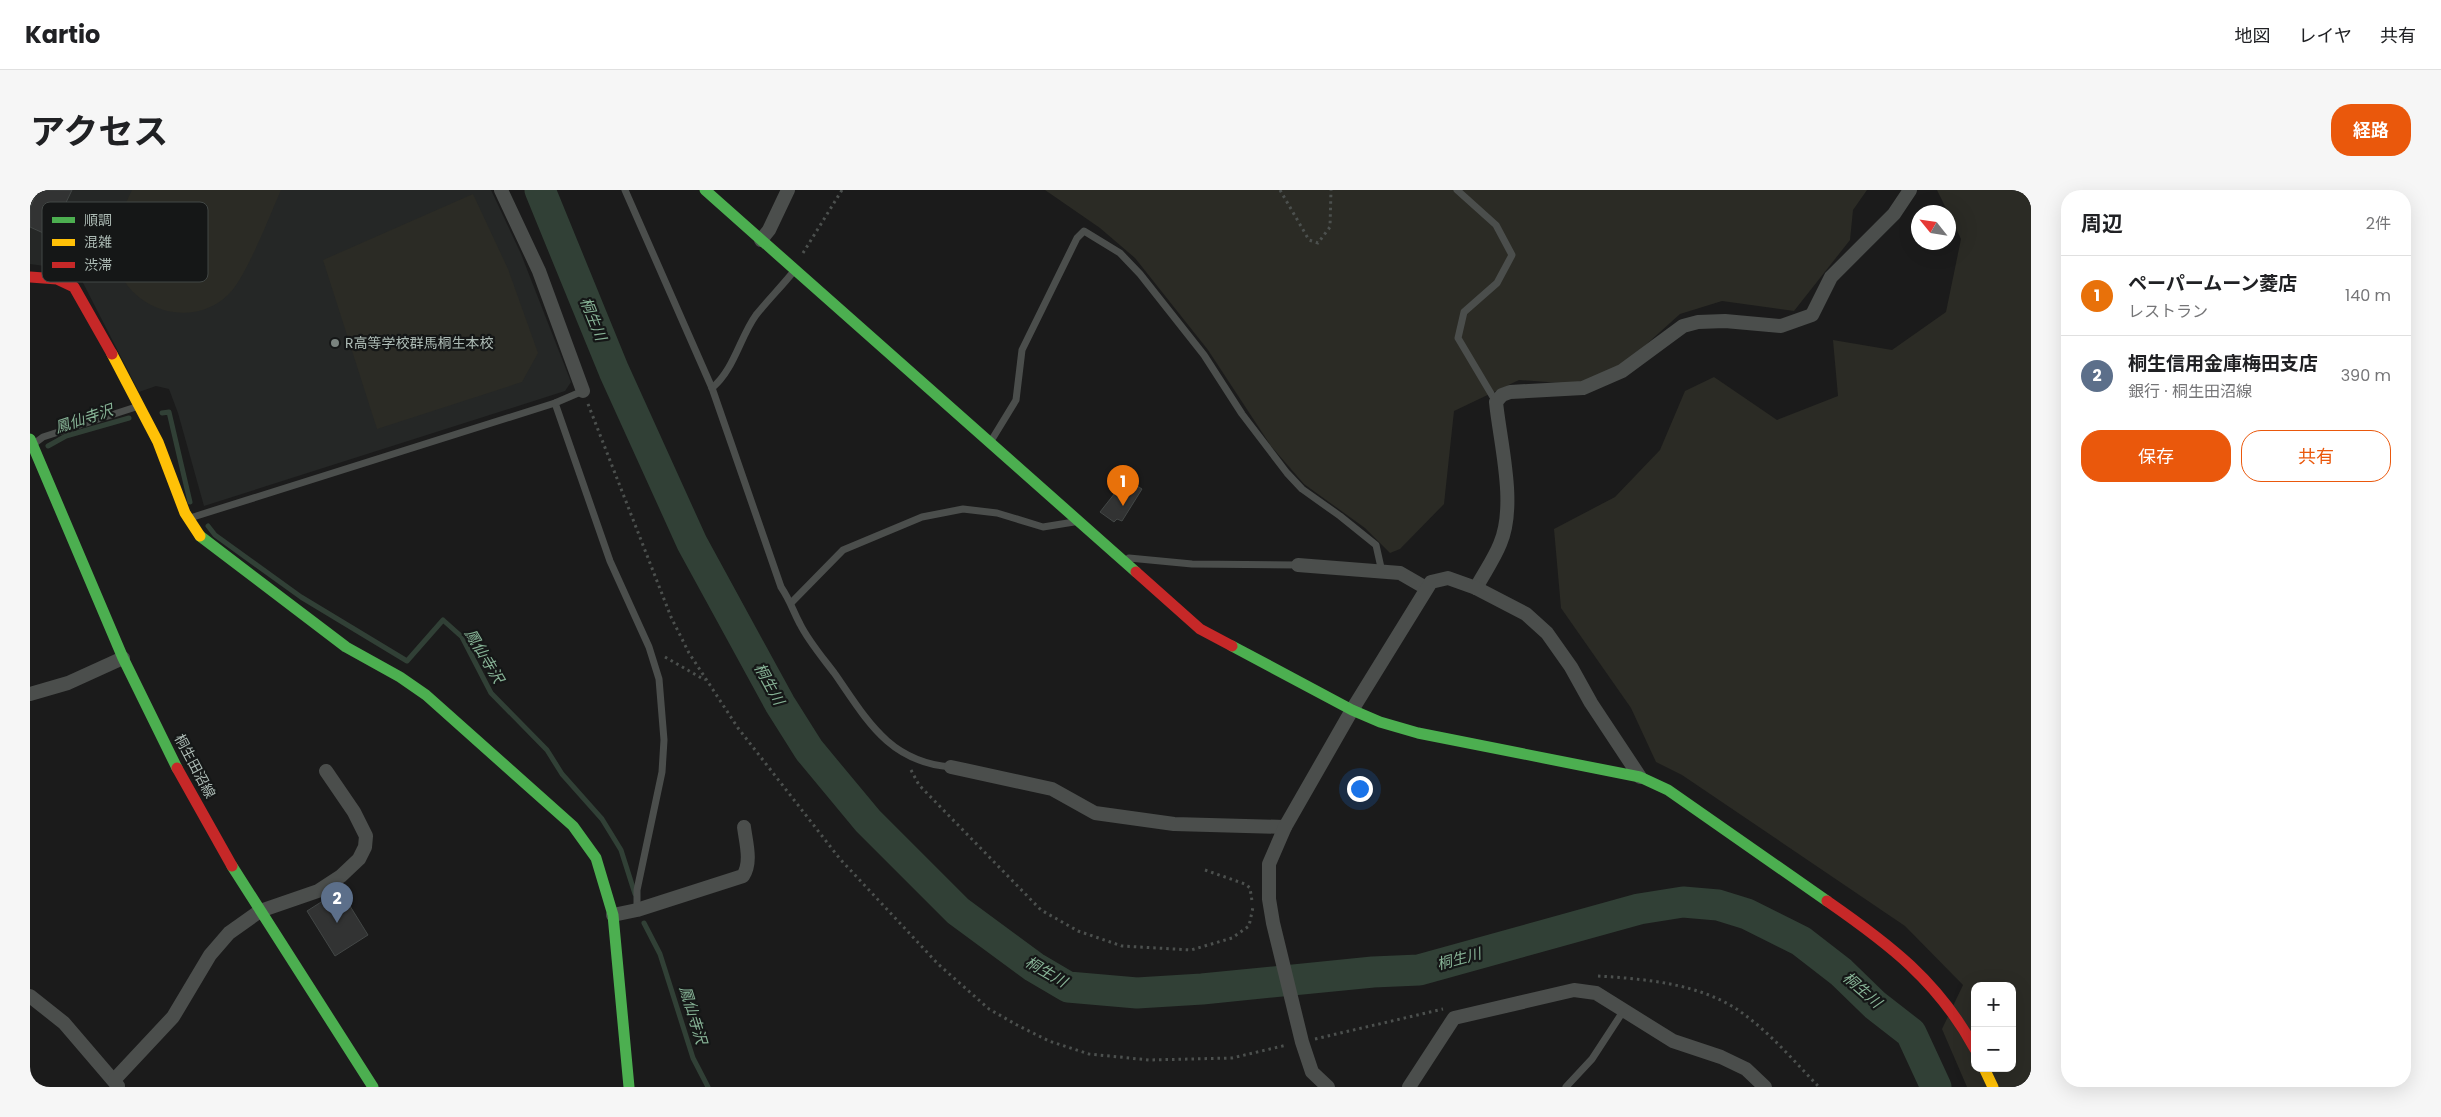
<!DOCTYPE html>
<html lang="ja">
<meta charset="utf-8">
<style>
:root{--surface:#fff;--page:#f6f6f6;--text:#202124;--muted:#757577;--line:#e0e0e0;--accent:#ea580c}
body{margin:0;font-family:Poppins,"Noto Sans JP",sans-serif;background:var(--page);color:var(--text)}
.controls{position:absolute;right:15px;bottom:15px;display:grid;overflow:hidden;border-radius:10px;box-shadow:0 5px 20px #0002}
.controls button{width:45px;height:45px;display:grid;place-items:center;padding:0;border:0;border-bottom:1px solid var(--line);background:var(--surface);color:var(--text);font:25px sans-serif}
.compass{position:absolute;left:1881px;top:15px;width:45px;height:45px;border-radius:50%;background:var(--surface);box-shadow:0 5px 20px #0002;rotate:300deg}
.you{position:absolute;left:1329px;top:598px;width:18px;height:18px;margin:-12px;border:4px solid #fff;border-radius:50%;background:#1a73e8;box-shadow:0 0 0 8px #1a73e833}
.badge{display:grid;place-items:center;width:32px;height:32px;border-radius:50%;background:var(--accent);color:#fff;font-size:16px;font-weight:700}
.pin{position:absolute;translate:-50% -41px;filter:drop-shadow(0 1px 2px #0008)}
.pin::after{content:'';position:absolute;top:26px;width:18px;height:15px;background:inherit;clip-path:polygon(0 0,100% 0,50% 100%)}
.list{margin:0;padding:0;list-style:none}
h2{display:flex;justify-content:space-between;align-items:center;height:65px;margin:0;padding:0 20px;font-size:21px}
h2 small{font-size:16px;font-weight:400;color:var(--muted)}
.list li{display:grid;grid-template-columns:32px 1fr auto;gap:15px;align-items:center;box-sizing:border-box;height:80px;padding:0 20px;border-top:1px solid var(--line)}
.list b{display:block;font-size:19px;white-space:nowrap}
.list p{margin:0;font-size:16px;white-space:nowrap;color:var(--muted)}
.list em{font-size:16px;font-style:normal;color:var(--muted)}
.actions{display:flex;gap:10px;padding:15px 20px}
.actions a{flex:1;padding:11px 0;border:1px solid var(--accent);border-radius:20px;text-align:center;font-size:18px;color:var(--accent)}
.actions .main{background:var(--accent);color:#fff}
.map{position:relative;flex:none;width:2001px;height:897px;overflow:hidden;border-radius:20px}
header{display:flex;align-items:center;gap:30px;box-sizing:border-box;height:70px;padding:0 25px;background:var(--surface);border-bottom:1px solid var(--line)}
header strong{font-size:24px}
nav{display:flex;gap:28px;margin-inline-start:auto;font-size:18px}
.intro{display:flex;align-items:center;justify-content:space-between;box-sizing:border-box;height:120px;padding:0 30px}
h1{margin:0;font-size:35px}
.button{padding:12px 22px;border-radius:20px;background:var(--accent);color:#fff;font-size:18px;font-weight:700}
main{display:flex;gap:30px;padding:0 30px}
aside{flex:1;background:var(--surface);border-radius:20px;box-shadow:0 5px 20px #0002}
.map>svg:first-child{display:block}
.built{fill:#252726}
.green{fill:#2b2b25;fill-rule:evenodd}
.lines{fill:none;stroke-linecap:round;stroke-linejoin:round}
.stream{stroke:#314036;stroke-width:5}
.river{stroke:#314036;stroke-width:31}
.building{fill:#323333;stroke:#434746}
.path{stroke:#4c504e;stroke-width:3;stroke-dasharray:2.5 4;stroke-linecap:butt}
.lane{stroke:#4b4e4c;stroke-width:7}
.street{stroke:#4b4e4c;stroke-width:14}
.fast{stroke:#4caf50;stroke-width:11}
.slow{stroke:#ffc107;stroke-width:11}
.jam{stroke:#c62828;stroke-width:11}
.poi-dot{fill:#7a837f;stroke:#151717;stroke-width:2}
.labels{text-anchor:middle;stroke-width:4.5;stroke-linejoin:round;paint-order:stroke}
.poi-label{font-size:14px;fill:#adbbb5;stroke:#151717;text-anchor:start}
.street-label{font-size:14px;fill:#adbbb5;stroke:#151717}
.water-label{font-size:15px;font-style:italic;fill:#87b396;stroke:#151717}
.key{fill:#151717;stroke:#434846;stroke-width:1}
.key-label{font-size:14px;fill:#adbbb5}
</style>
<header>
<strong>Kartio</strong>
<nav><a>地図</a><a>レイヤ</a><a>共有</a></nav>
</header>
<div class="intro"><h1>アクセス</h1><a class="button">経路</a></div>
<main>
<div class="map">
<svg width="2001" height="897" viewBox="0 0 2001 897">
<rect width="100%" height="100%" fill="#1b1b1b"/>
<!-- built -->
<path class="built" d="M0,0h461l30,64 50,128 -6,9 -361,115 -26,-93 -9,-24 -13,-3 -17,6 -59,-115 -6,-7 -44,-6z"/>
<!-- green -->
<g class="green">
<path d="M102,0h149c-11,25 -35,88 -53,105 -38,36 -102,14 -113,-36 -5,-25 7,-48 17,-69z"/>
<path d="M1015,0h822l-14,20 -3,30 -56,71 -72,-10 -42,13 -80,72 -81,-6 -65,31 -10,93 -44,45 -10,4 -25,-25 -61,-44 -33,-38 -63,-96 -73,-92 -35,-30z"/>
<path d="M1907,0h94v897h-64l-25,-58 21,-44 -58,-59 -223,-151 -26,-13 -25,-54 -70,-100 -7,-79 61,-32 45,-47 25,-59 29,-14 63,43 61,-24 -5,-56 59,10 54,-38 15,-73zM1945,796h37v82h-37z"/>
<path d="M443,4l35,75 30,84 -16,29 -145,47 -54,-169z"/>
</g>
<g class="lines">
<!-- stream -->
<g class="stream">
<path d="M132,223l7,-1 21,90"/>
<path d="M18,256l18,-10 63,-18"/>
<path d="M178,336l7,9 86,62 106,64 36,-41 19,17 29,56 56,57 15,24 40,45 19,31 14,44"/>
<path d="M614,733l16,31 33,104 15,29"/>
</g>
<!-- river -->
<path class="river" d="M510,0l74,181 78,172 88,161 29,46 59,71 90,90 76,56 34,20 69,6 65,-4 171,-17 46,-2 220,-61 44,-7 35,3 29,9 54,27 40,31 34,33 36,28 25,54"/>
</g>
<!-- building -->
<g class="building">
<path d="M8,0h34l-22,46 -20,-9v-19z"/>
<path d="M1096,289l16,10 -20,32 -5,-2 -3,3 -14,-10z"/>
<path d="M310,700l28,45 -33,21 -28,-45z"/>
</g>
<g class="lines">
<!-- path -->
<g class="path">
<path d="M1250,0l29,50 9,3 12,-16 1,-37"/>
<path d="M773,63l39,-63"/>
<path d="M558,214l83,213 18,36 49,75 102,131 98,105 51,45 28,16 32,16 40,13 60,6 83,-2 55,-13"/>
<path d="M635,467l40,23"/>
<path d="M881,580l8,15 122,125 37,21 44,15 69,4 41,-12 17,-12 4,-19"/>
<path d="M1175,680l40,14 5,4 2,13"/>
<path d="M1568,786c46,3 97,7 137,32 32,21 58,52 84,79"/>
<path d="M1285,849l128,-30"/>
</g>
<!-- lane -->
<g class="lane">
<path d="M595,0l87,198 69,199c10,15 11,22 19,37 9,18 23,34 35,50 32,46 54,88 116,93"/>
<path d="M1427,0l39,35 16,30 -15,28 -33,29 -6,26 38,64"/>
<path d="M682,198c22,-18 28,-51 44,-73 12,-15 26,-29 38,-44"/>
<path d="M525,213l55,158 39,86 10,32 5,61 -2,32 -25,118v20"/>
<path d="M961,251l25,-41 6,-50 55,-112 7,-7 36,22 20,21 64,81 38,59 45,59 15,16 38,27 36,29 6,27"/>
<path d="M5,253l8,-6 96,-31"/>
<path d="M160,328l365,-115 28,-12"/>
<path d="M1099,368l63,6 106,1"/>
<path d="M762,412l51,-52 79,-33 41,-8 34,4 46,14 31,-5"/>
<path d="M1536,897l26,-28 32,-49"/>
</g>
<!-- street -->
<g class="street">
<path d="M471,0l38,81 44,120"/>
<path d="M731,50l8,-10 19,-40"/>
<path d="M1268,375l102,8 26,15"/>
<path d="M1446,398c8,-15 18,-29 24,-44 17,-39 0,-101 -4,-142l6,-7 8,-3 73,-4 39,-17 61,-45 15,-4 27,-1 56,5 31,-11 19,-38 63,-63 16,-24"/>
<path d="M0,504l38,-11 55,-25"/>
<path d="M921,577l101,22 43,24 79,11 111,3"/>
<path d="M583,725l24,-5 106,-34c9,-14 3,-33 1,-49"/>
<path d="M0,806l34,27 54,63"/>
<path d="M85,889l58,-62 37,-62 19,-22 31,-22 58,-20 23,-15 18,-17 6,-12 1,-11 -12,-24 -28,-41"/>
<path d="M1298,897l-16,-15 -10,-30 -29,-119 -4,-24v-35l16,-37 67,-117 79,-128 17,-4 28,10 50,26 21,19 24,34 20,36 49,74"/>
<path d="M1379,897l45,-69 120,-28 22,3 77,48 48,16 25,12 19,18"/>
</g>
<!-- fast -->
<g class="fast">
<path d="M675,0l431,382"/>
<path d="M0,249l93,219 54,110"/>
<path d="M170,346l146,111 54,30 26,18 147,131 23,32 17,57 16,172"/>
<path d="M1202,456l120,64 28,12 38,11 222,44 28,13 159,111"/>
<path d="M202,676l141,221"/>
</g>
<!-- slow -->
<g class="slow">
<path d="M82,164l46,88 27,71 15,23"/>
<path d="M1954,878l9,19"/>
</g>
<!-- jam -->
<g class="jam">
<path d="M0,87l27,2 17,8 38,67"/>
<path d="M1106,382l64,57 32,17"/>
<path d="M147,578l55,98"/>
<path d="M1797,711c62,43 111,80 148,148"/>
</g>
</g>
<!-- markers -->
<circle class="poi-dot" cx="305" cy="153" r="5"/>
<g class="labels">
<!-- poi labels -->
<g class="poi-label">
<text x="315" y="158">R高等学校群馬桐生本校</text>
</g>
<!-- street labels -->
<g class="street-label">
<text transform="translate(165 576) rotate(62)" y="5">桐生田沼線</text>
</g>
<!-- water labels -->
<g class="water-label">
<text transform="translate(563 129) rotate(68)" y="5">桐生川</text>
<text transform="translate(54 229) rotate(-18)" y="5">鳳仙寺沢</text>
<text transform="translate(454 466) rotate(59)" y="5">鳳仙寺沢</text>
<text transform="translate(739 494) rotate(61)" y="5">桐生川</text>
<text transform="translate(1429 769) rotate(-15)" y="5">桐生川</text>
<text transform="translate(1016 782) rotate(30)" y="5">桐生川</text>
<text transform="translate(1832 800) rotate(41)" y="5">桐生川</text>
<text transform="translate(663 825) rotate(73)" y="5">鳳仙寺沢</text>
</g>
</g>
<!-- legend -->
<rect x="12" y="12" width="166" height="80" rx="8" class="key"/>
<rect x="22" y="27" width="23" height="6" fill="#4caf50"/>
<rect x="22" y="49" width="23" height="7" fill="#ffc107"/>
<rect x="22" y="72" width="23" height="6" fill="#c62828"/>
<g class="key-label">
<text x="54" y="35">順調</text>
<text x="54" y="57">混雑</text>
<text x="54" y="80">渋滞</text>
</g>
</svg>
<div class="controls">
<button>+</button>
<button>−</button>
</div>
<svg class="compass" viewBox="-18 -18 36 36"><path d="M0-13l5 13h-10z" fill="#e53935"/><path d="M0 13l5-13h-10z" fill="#757577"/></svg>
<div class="you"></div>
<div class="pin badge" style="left:1093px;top:316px;background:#e8710a">1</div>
<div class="pin badge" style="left:307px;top:733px;background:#5c6f8a">2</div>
</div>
<aside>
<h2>周辺<small>2件</small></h2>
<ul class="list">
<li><span class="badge" style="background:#e8710a">1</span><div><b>ペーパームーン菱店</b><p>レストラン</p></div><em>140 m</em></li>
<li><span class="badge" style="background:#5c6f8a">2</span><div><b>桐生信用金庫梅田支店</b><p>銀行 · 桐生田沼線</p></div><em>390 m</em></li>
</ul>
<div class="actions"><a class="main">保存</a><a>共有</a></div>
</aside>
</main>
